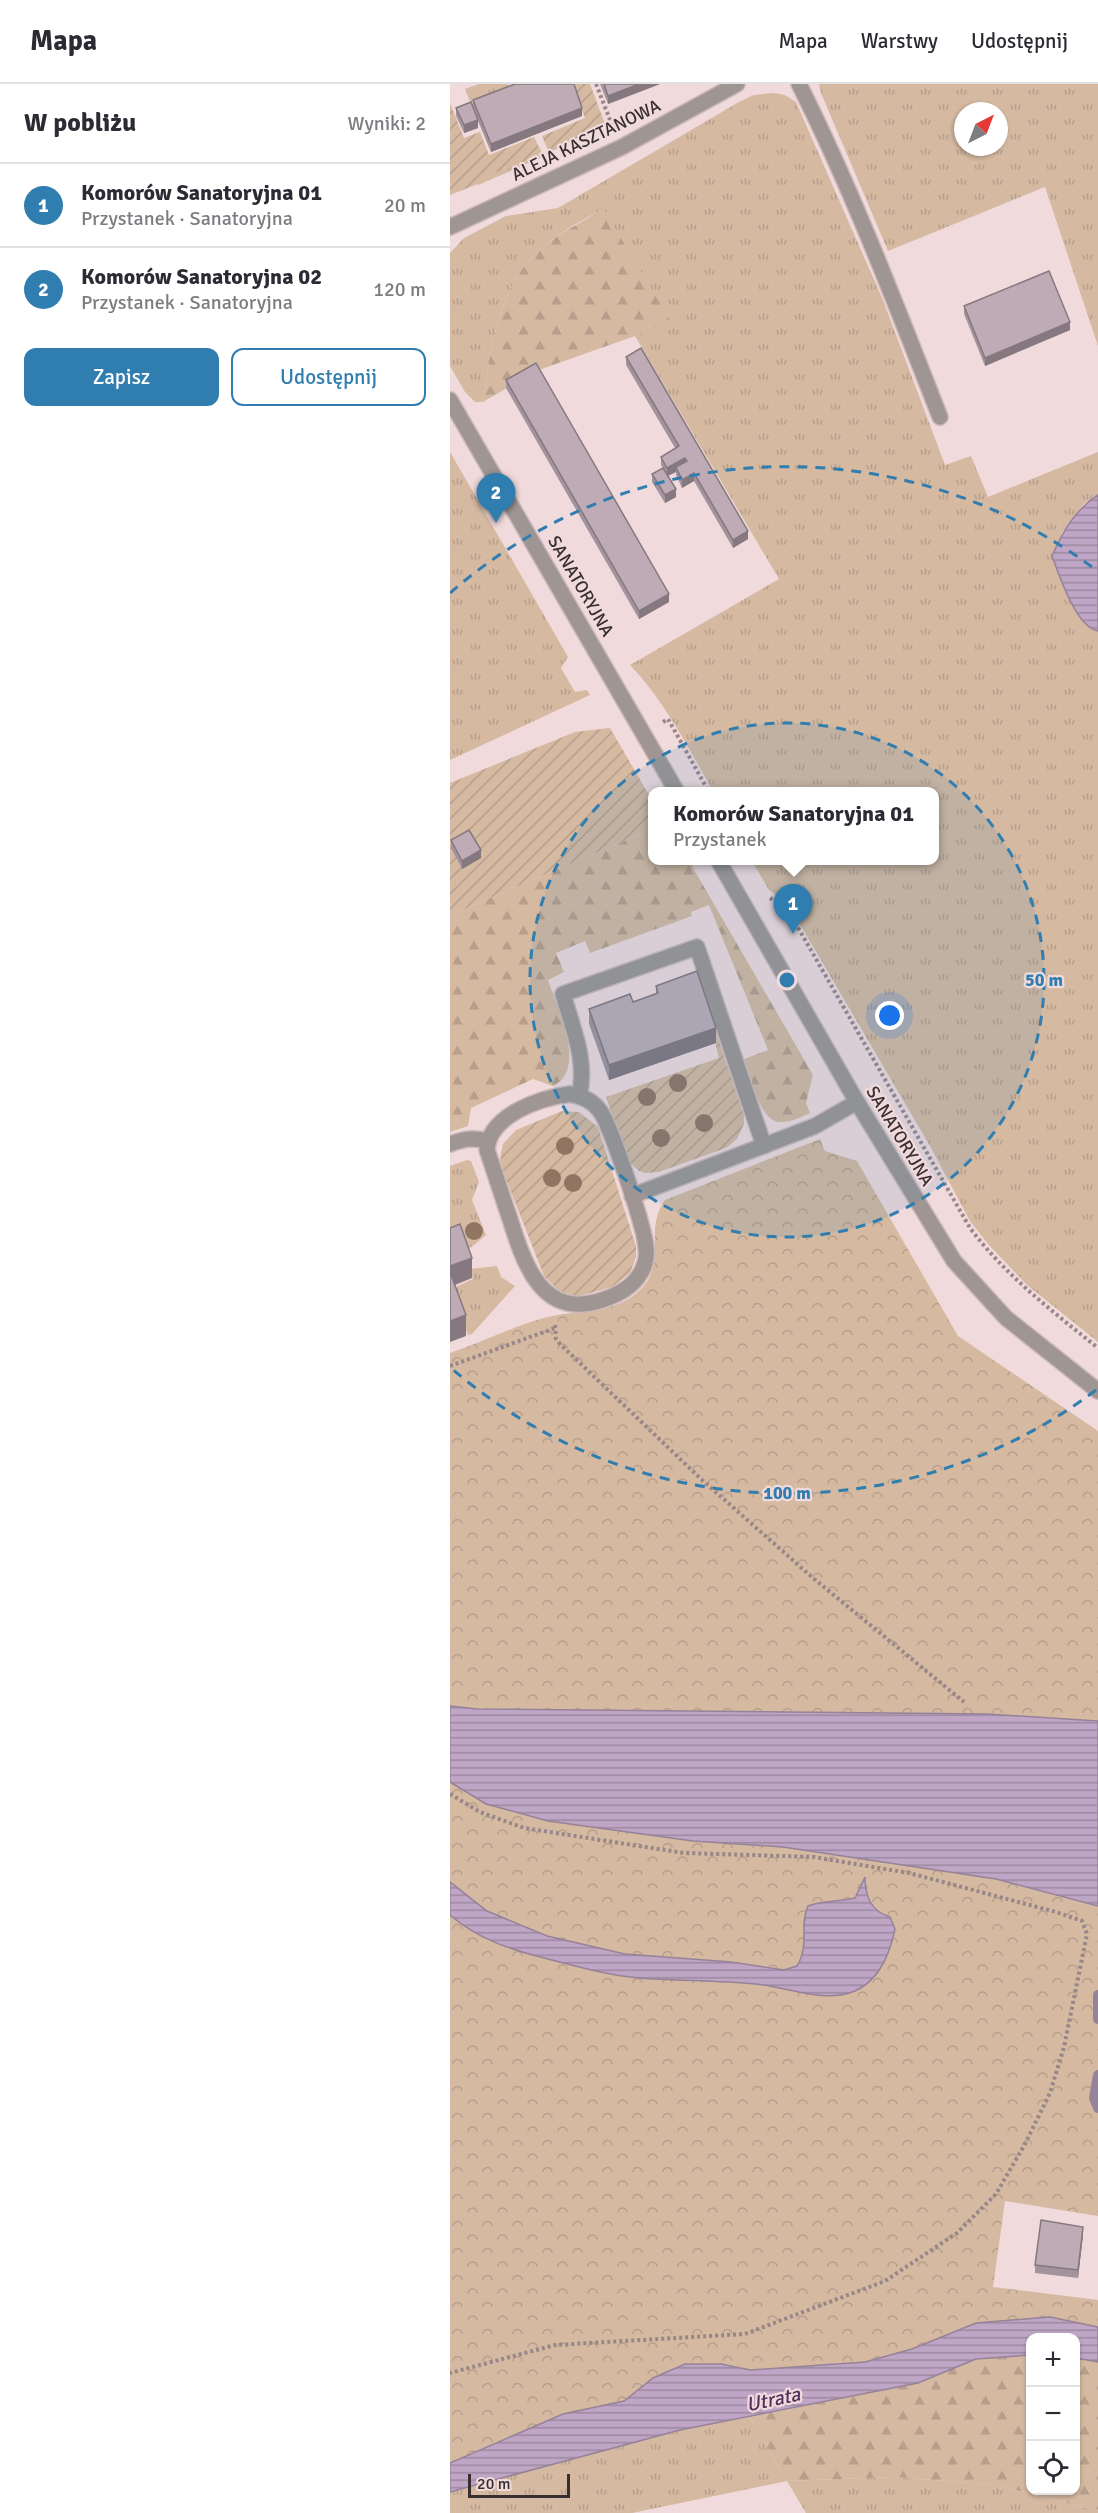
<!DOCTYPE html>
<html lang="pl">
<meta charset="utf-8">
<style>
:root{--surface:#fff;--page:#f7f7f7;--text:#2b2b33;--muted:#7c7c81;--line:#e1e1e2;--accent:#307daf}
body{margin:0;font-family:Signika,sans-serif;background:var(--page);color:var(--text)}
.controls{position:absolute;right:18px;bottom:18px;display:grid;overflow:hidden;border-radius:12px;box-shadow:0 2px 4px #0004}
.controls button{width:54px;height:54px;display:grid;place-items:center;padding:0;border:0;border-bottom:2px solid var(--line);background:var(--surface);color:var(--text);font:30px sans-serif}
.compass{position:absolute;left:504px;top:18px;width:54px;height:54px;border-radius:50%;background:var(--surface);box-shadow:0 2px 4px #0004;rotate:42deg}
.scale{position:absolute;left:18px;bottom:15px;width:102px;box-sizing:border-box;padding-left:6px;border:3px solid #372e2f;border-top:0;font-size:16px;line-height:21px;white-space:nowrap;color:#372e2f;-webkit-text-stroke:4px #f1dadc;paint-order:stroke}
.you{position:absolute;left:440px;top:932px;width:21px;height:21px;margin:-15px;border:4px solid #fff;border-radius:50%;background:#1a73e8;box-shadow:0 0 0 9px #1a73e833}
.badge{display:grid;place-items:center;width:39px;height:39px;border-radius:50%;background:var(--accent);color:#fff;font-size:20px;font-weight:700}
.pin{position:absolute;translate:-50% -50px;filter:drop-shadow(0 2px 3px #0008)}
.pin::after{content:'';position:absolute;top:32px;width:21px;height:18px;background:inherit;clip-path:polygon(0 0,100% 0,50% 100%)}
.popup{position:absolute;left:198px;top:703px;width:291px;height:78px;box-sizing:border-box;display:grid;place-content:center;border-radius:12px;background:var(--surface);filter:drop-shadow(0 2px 4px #0005);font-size:20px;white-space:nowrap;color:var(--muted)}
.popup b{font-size:22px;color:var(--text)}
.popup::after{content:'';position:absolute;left:50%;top:100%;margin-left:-12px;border:12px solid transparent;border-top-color:var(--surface)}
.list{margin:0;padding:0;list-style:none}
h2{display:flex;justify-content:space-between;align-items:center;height:78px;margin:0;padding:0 24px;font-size:26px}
h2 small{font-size:20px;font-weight:400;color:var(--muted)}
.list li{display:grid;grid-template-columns:39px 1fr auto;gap:18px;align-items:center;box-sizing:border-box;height:84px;padding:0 24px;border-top:2px solid var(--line)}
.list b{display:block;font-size:22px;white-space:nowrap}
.list p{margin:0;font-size:20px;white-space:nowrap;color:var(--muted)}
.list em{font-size:20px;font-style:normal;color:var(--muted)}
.actions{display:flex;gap:12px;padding:18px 24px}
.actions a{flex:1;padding:14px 0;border:2px solid var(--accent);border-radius:12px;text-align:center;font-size:21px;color:var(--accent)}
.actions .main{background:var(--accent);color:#fff}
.icon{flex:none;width:33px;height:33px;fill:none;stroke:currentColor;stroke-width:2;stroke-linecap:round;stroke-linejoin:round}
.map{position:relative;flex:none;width:648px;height:2429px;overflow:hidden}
header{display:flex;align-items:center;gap:36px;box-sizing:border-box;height:84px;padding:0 30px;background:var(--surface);border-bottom:2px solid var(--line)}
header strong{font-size:28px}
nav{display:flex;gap:33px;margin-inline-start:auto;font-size:21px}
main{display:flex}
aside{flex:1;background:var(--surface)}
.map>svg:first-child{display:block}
.grass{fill:url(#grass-tufts);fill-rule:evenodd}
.forest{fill:url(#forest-firs)}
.park{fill:url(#park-crowns)}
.garden{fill:url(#garden-furrows)}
.water{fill:url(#water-rules);stroke:#968299;stroke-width:1.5}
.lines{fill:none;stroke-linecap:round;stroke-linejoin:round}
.stream{stroke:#968299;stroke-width:10}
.service-casing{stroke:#ccb8b9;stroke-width:18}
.tertiary-casing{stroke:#ccb8b9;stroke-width:18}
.path{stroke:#978788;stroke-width:4;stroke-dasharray:3 3;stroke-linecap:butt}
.service{stroke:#9f9693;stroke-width:15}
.tertiary{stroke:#9f9693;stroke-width:15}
.tree{fill:#917563}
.wall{fill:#a3939c}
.shaded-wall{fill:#85787f}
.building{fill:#beabb5;stroke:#85787f;stroke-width:1.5}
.ring{fill:none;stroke:#307daf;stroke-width:3;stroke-dasharray:10 8}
.labels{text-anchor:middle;stroke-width:4.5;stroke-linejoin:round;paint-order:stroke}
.street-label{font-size:18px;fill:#372e2f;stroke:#f1dadc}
.water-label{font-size:20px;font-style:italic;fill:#53305b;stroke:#f1dadc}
.centre{fill:#307daf;stroke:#f1dadc;stroke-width:3}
.ring-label{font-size:18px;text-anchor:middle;font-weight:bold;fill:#307daf;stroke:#f1dadc;stroke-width:4.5;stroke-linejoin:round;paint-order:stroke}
</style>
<header>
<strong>Mapa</strong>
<nav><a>Mapa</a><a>Warstwy</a><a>Udostępnij</a></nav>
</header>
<main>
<aside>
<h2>W pobliżu<small>Wyniki: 2</small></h2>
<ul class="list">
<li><span class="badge">1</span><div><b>Komorów Sanatoryjna 01</b><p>Przystanek · Sanatoryjna</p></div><em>20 m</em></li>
<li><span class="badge">2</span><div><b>Komorów Sanatoryjna 02</b><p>Przystanek · Sanatoryjna</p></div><em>120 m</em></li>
</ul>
<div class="actions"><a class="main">Zapisz</a><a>Udostępnij</a></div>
</aside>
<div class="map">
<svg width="648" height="2429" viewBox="0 0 648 2429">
<defs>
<pattern id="grass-tufts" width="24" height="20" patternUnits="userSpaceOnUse" patternTransform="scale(1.5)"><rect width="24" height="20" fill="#d5b9a1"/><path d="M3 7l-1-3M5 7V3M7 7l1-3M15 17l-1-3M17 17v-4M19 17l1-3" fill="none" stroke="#b79f8b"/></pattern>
<pattern id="forest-firs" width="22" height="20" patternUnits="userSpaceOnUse" patternTransform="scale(1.5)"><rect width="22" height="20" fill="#d5b9a1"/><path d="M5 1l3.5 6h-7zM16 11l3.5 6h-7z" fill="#b79f8b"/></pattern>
<pattern id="park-crowns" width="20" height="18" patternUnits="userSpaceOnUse" patternTransform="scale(1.5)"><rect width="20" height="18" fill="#d5b9a1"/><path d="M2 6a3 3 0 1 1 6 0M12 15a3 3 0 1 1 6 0" fill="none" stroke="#b79f8b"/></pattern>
<pattern id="garden-furrows" width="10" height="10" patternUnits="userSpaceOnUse" patternTransform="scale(1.5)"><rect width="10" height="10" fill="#d5b9a1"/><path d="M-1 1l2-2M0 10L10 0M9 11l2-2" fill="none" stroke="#b79f8b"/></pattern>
<pattern id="water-rules" width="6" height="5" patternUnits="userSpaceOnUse" patternTransform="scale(1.5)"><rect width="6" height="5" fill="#bfa6c6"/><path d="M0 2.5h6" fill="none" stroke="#9c88a1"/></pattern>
</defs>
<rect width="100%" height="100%" fill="#f1dadc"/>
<!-- grass -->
<g class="grass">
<path d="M29,0h29l3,8 -39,15 -7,-18z"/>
<path d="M369,0h279v262l-53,-159 -157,64 -67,-158zM513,27h36v36h-36z"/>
<path d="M322,9l13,2 11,7 87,198 62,165 26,-9 17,41 110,-45v43l-14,9 -23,30 -5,32 23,50 15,14 4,1v711l-71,-57 -39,-41 -18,-23 -40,-75 -142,-242 -19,-14 -17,-29 182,-1v-68l-221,-1c-26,-45 -47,-88 -83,-126l149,-86 -144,-243 34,-17 -66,-110c-19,10 -42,23 -59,37 -46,37 -53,101 -61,156h-8l-10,-10 -15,-26v-113l14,-15 42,-22 52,-8 181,-106 15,-7z"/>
<path d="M93,71v2l-65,28v-6z"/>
<path d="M0,368l118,205 -7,11 14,24 12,-2 3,5 -140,65z"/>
<path d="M17,1076l4,1 8,21 -7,18 14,35 -22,18 -14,-5v-82z"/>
<path d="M47,1182l4,11 14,9 -43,48 -4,1 -17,-46 22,-10 -3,-10z"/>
<path d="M300,2333l37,64 108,-4 101,8 102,26v2h-292l-19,-32 -155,32h-182v-21l230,-62z"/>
</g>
<!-- forest -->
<g class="forest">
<path d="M153,124l67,112 -35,16 -99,35 -53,31c8,-55 15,-119 61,-156 18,-15 40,-24 59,-38z"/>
<path d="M202,745v31l37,1 124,214 -7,28 4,10c-9,4 -21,10 -31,9 -19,-1 -29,-47 -35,-63l24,-9 -59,-145 -18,7 1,4 -102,37 -5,-12 -29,12 8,19 -16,8c9,28 40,89 5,106l-20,-7 -62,29 -3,18 -18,6v-217z"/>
<path d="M580,2271v135h46v-132l22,4v149l-102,-26 -101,-8 -108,4 -37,-64 168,-34 58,-24z"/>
</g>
<!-- park -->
<path class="park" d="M370,1055l5,12 32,10 101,175 140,95v785l-93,-15 -12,86 105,13v27l-48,-10 -74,6 -64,26 -47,13 -115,8 -29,-6 -68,14 -29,23 -61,13 -113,49v-1110c30,-10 60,-25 90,-34 36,-11 81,-2 106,-36 18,-26 -1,-56 19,-83z"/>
<!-- garden -->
<g class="garden">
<path d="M122,0h18l15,40 -56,29 -7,-17 43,-18z"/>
<path d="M0,19l14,35 16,-6 9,23 45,-18 9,18 -64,24 -1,5 -28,11z"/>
<path d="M160,644l42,72v29l-202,86v-132l125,-51z"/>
<path d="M263,940l31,91v9l-7,15 -11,9 -67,24 -13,1 -7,-2 -12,-11 -21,-63 113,-39 -8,-33z"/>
<path d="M112,1027l17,1 19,15 38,119v11l-6,16 -18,14 -32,9h-6l-16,-6 -14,-14 -44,-112 1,-11 2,-9 13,-14z"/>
</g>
<!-- water -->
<g class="water">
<path d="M648,411v136c-22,-4 -39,-56 -46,-75 11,-25 23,-46 46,-61z"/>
<path d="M0,1622l27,3 510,5 111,7v185l-102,-27 -213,-32 -90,-6 -145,-20 -62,-17 -36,-22z"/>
<path d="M415,1793c0,20 6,34 25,40l5,12c-5,24 -15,51 -40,62 -32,13 -67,-4 -99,-7 -39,-4 -79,-3 -118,-6 -32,-3 -63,-12 -94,-20 -35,-9 -66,-19 -94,-43v-33l37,29 60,25 78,18 106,8 53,8 13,-4c13,-21 2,-40 11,-60 15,-6 31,-4 47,-8z"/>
<path d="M600,2233l48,10v35l-22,-4v-20h-46v17l-54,4 -58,24 -238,47 -230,62v-29l113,-49 61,-13 29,-23 32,-14h36l29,6 115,-8 47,-13 64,-26z"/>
</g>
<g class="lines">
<!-- stream -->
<g class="stream">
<path d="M648,1911v24"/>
<path d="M648,1991l-4,23 4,10"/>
</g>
<!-- service casing -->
<g class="service-casing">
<g id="service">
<path d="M349,0c54,108 97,221 141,333"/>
<path d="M120,1010c12,2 23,7 30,17 11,15 46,120 46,138 1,5 0,10 -1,14 -6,20 -24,31 -43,37 -60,20 -78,-36 -92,-81 -8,-23 -15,-46 -23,-69 2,-35 53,-52 83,-56z"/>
<path d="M129,1012c9,-34 -7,-70 -16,-102l134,-47 67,199"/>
<path d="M0,1060c14,-5 23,-7 37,-3"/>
<path d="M182,1112l183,-70 42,-24"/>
</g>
</g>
<!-- tertiary casing -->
<g class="tertiary-casing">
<g id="tertiary">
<path d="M0,143l172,-80 115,-63"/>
<path d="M0,316l227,392"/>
<path d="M268,776l139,242 97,159 52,57 92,73"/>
</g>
</g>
<!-- path -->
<g class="path">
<path d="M146,0l16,41"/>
<path d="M213,638l5,-3 41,73"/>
<path d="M320,814l18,12 182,318c35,47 82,83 128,120"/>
<path d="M105,1241l1,14 4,5 141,135 112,99 151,124"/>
<path d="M0,1282l105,-38"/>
<path d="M0,1710l30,18 44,16 160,25 130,4 95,16 147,39 26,9 5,13 -23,113 -14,46 -25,51 -29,50 -39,39 -72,48 -140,53 -190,11 -105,28"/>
</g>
<!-- service -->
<use href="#service" class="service"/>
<!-- tertiary -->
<use href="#tertiary" class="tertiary"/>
</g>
<!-- trees -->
<g class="tree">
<circle cx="228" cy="999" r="9"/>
<circle cx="197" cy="1013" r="9"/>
<circle cx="254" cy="1039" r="9"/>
<circle cx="211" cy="1054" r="9"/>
<circle cx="115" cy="1062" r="9"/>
<circle cx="102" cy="1094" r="9"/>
<circle cx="123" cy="1099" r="9"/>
<circle cx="24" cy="1147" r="9"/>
</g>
<!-- wall -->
<g class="wall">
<path d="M150,0h60l-52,20z"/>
<path d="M23,16l109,16 -91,36 -13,-31v7l-14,5 -8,-17v-8h17z"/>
<path d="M514,222l106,24 -85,36 -21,-52z"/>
<path d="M176,273l122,182 -15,9 -39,-67 -12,7 -6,-13v-3l-8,4 8,21 -11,6 -13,-21v-8l11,-6 -2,-3v-8l14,-9 -49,-83z"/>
<path d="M56,296l163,222 -30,17 -133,-231z"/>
<path d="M1,756l30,18 -19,11 -11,-21z"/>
<path d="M206,902l60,57 -107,37 -20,-56v-15l44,-7 23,-8z"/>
<path d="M633,2151l-5,43 -43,-5v-8z"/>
</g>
<!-- shaded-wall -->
<g class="shaded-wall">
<path d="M189,0h21l-52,20v-8z"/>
<path d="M132,24v8l-91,36v-8z"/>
<path d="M28,36v8l-14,5v-8z"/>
<path d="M620,238v8l-85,36v-8z"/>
<path d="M235,374v8l-9,1v5l-9,4v-8z"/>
<path d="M244,389v8l-12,7v-8z"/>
<path d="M226,405v8l-11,6v-8z"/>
<path d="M298,447v8l-15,9v-8z"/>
<path d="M219,510v8l-30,17v-8z"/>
<path d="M31,766v8l-19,11v-8z"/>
<path d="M266,944v15l-107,37v-15z"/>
<path d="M22,1174v20l-22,9v-21z"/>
<path d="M16,1231v21l-16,6v-21z"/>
<path d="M633,2143v8l-5,43v-8z"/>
</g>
<!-- building -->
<g class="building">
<path d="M65,0h59l8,24 -91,36 -18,-44z"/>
<path d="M154,0h35l-31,12z"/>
<path d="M21,18l7,18 -14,5 -8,-17z"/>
<path d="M599,187l21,51 -85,36 -21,-52z"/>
<path d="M191,264l107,183 -15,9 -39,-67 -12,7 -6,-13 11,-6 -2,-3 -18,10 -6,-11 18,-11 -53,-89z"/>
<path d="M86,279l133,231 -30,17 -133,-231z"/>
<path d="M213,384l13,21 -11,6 -13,-21z"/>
<path d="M19,746l12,20 -19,11 -11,-21z"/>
<path d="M247,887l19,57 -107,37 -20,-56 41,-15 3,8 25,-9 -2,-7z"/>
<path d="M10,1140l12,34 -22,8v-38z"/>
<path d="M0,1188l16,43 -16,6z"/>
<path d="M591,2136l42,7 -5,43 -43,-5z"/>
</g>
<!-- distance rings -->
<circle cx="337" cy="896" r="257" fill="#307daf" fill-opacity=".12"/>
<g class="ring">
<circle cx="337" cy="896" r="257"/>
<path d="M646 1306A513 513 0 0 1 0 1283M0 509A513 513 0 0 1 646 486"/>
</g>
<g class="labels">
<!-- street labels -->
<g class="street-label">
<text transform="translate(136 56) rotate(-26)" y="6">ALEJA KASZTANOWA</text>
<text transform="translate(131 502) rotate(60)" y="6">SANATORYJNA</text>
<text transform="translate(450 1052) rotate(59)" y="6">SANATORYJNA</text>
</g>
<!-- water labels -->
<g class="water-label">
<text transform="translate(323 2315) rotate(-12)" y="7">Utrata</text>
</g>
</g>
<circle cx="337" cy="896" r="9" class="centre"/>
<g class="ring-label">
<text x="594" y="902">50 m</text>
<text x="337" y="1415">100 m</text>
</g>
</svg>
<div class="controls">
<button>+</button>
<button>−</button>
<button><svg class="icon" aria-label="locate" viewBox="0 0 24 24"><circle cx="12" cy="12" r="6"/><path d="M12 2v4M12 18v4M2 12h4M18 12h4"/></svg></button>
</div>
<svg class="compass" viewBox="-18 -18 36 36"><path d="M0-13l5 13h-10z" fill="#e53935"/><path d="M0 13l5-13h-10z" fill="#7c7c81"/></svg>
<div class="scale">20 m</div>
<div class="you"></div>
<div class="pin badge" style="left:343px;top:850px">1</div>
<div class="popup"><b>Komorów Sanatoryjna 01</b>Przystanek</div>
<div class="pin badge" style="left:46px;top:439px">2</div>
</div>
</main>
